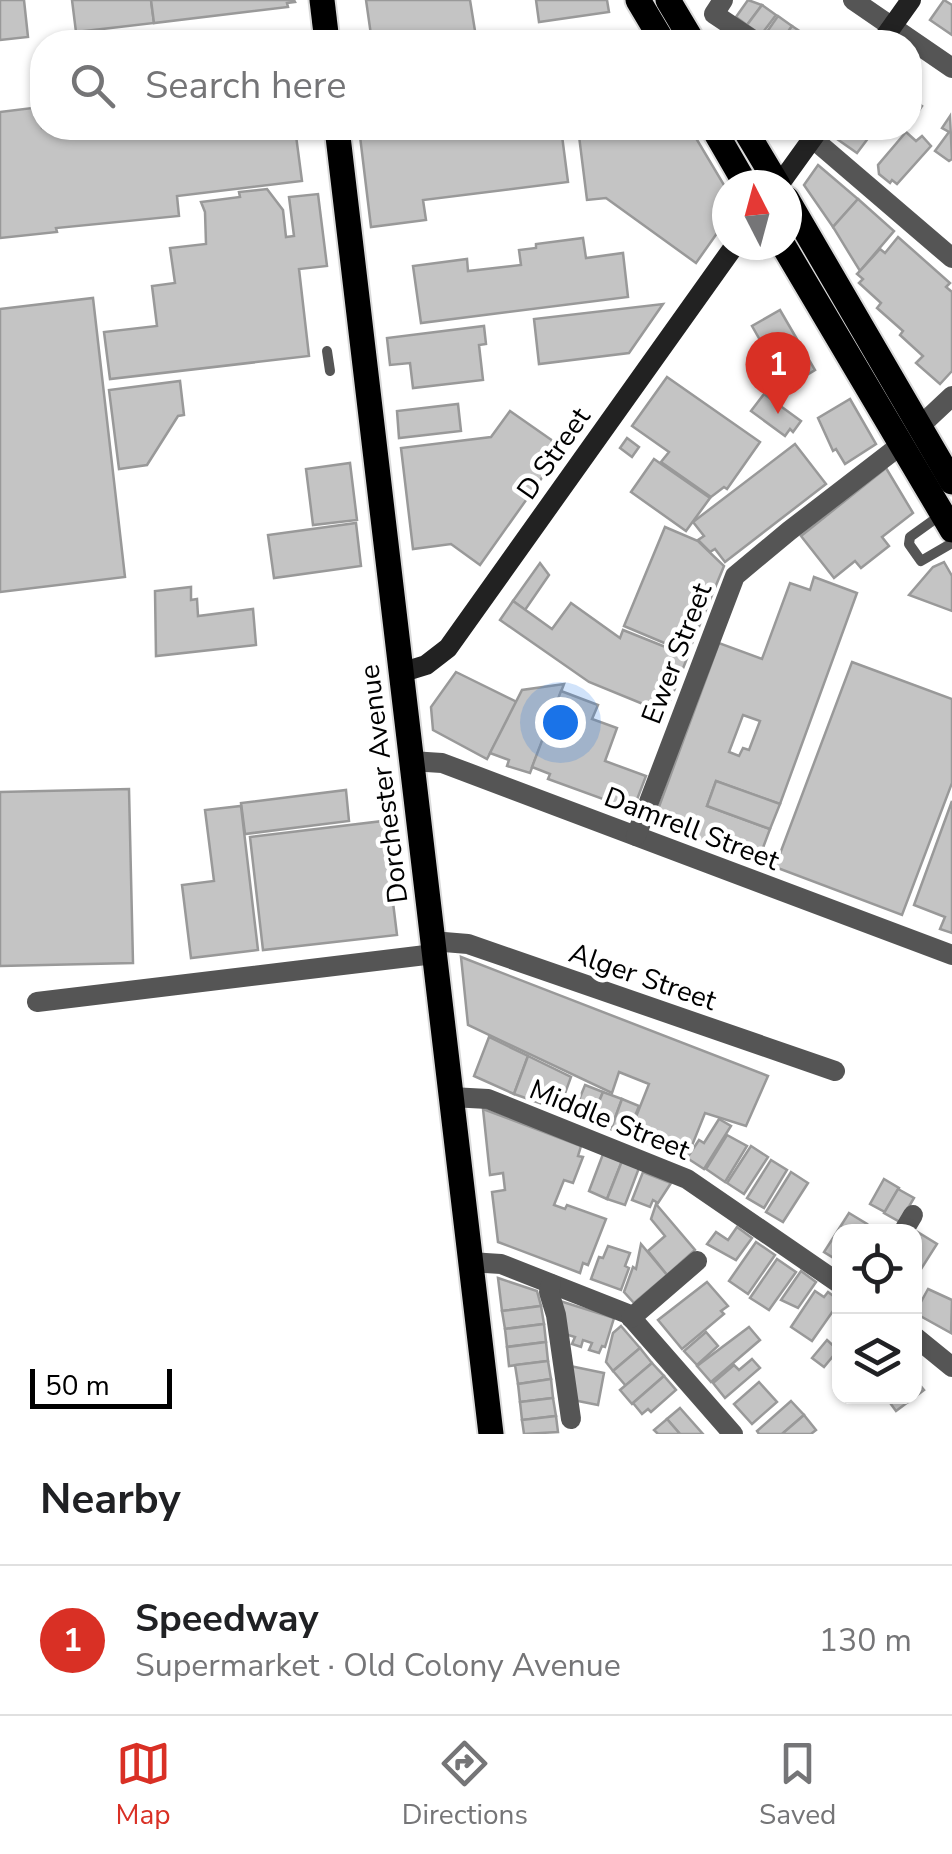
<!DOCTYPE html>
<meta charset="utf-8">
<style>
:root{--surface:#fff;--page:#f6f6f6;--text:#202124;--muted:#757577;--line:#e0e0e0;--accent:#d93025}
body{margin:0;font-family:"Nunito Sans",sans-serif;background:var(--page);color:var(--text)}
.controls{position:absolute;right:30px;bottom:30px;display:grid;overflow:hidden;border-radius:20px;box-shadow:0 2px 8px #0004}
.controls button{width:90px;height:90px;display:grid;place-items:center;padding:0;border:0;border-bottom:2px solid var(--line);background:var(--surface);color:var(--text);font:50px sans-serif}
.compass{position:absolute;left:712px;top:170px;width:90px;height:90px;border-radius:50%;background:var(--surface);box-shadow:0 2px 8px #0004;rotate:354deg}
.scale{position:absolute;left:30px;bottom:25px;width:142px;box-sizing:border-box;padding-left:10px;border:5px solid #000;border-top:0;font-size:28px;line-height:35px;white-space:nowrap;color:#000;-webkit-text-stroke:8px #fff;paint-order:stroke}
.you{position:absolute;left:560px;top:722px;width:35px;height:35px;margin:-25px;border:8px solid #fff;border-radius:50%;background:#1a73e8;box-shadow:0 0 0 15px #1a73e833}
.badge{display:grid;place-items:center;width:65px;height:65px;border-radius:50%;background:var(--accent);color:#fff;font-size:32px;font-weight:700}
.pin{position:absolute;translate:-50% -82px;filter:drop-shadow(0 2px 5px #0008)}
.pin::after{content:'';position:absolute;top:52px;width:35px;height:30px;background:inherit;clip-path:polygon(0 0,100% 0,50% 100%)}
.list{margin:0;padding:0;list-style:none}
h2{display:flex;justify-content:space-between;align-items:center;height:130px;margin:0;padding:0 40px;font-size:42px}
h2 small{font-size:32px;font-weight:400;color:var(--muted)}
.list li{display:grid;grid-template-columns:65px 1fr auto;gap:30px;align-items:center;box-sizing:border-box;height:150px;padding:0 40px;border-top:2px solid var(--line)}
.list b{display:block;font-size:38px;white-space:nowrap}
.list p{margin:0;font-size:32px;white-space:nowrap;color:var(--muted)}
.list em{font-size:32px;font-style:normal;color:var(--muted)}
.icon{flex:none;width:55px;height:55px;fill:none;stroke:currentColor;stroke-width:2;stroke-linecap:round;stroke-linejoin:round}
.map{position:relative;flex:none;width:952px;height:1434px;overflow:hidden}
.search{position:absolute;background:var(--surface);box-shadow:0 2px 8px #0004;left:30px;right:30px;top:30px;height:110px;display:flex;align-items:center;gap:25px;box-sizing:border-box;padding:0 35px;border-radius:40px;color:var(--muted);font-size:38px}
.sheet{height:280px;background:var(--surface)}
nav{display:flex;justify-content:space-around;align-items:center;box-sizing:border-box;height:140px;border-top:2px solid var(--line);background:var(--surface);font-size:28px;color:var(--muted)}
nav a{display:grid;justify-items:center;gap:5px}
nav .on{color:var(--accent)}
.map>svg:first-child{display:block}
.building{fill:#c4c4c4;stroke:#999;stroke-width:2.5;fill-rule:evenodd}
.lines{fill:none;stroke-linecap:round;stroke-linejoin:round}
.primary-casing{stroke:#dbdbdb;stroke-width:29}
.service{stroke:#555;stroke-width:10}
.minor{stroke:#555;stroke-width:20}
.secondary{stroke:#222;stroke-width:20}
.primary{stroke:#000;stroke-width:25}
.labels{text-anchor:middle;stroke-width:9;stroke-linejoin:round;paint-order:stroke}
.street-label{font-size:28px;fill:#000;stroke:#fff}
</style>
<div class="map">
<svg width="952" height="1434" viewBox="0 0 952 1434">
<rect width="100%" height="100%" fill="#fff"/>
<!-- building -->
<g class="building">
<path d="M0,0h24l4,37 -28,3z"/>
<path d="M72,0h79l3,23 -78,9z"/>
<path d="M151,0h143l1,2 -8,1 1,4 -134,16z"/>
<path d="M366,0h104l6,37 -41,5h-63z"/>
<path d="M536,0h71l2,12 -70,10z"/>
<path d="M748,0l14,5 -15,20 -11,-8z"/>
<path d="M944,0l8,5v30l-22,-15z"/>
<path d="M762,5l14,10 -15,20 -14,-10z"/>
<path d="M778,16l14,10 -11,16h-9l-8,-6z"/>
<path d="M792,26l15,10 -5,6h-21z"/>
<path d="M910,89l6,5 -4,5 10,7 -12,17z"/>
<path d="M42,91v37h253l7,53 -125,15 2,20 -123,12 1,4 -57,6v-126l33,-4 -1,-15z"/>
<path d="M950,116l2,43 -3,2 -14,-10 14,-19 -7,-4z"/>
<path d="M359,128h202l7,54 -145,18 3,20 -55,7z"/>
<path d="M578,128h112l37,62v29l-31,44 -90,-65 -19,2z"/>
<path d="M846,128h10l13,9 -12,16 -20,-14z"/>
<path d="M906,132l10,9 6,-5 9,10 -34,38 -5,-4 -2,3 -11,-9 -1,-9z"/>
<path d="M818,165l40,34 -25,28 -29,-42z"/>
<path d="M267,189l16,21 3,27 8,-1 -5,-39 29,-3 9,72 -28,3 10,87 -199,23 -6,-47 53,-6 -5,-40 23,-3 -5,-35 36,-4 -1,-32 -4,-10 39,-5 -1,-5z"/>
<path d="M858,199l36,32 -34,40 -27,-44z"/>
<path d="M898,237l52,46 -4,4 6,5v79l-12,13 -24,-21 7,-7 -23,-21 3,-4 -26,-23 4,-5 -22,-20 4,-4 -6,-5 3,-3 20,-22 5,4z"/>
<path d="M583,238l3,20 37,-5 5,44 -207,26 -8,-57 54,-7 1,12 53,-6 -2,-15 17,-2v-4z"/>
<path d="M93,298l32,279 -125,15v-283z"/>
<path d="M663,304l-34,49 -90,11 -5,-45z"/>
<path d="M780,310l35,60 -28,17 -35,-61z"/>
<path d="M484,326l2,18 -7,1 4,35 -70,8 -3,-25 -20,2 -3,-27z"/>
<path d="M667,377l93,65 -33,47 -3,-2 -13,10 -50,-35 8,-10 -37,-26z"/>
<path d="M180,381l4,34 -6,1 -31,49 -28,4 -10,-79z"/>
<path d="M764,394l37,27 -8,11 -3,-3 -5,7 -34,-25z"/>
<path d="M850,399l26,45 -31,20 -9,-15 -3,2 -15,-33z"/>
<path d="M458,404l3,27 -62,7 -2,-27z"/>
<path d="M510,411l53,37 -83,117 -29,-21 -38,5 -12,-101 90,-11z"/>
<path d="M627,438l12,9 -7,10 -12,-9z"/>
<path d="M795,444l31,40 -101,78 -10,-13 -5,3 -12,-12 6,-4 -11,-14z"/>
<path d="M654,459l56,39 -24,33 -55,-39z"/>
<path d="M350,463l7,57 -44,5 -7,-56z"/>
<path d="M886,468l27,45 -31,24 7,9 -28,22 -6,-7 -21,17 -33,-42z"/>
<path d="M356,523l5,43 -87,12 -6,-43z"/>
<path d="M665,527l33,14 26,25 -36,87 -64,-27z"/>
<path d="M944,562l8,14v35l-43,-16 24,-28z"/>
<path d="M540,563l9,12 -24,35 -12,-9z"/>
<path d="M814,577l43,16 -77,211 -64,-23 -9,25 63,23 -12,32 -105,-38 66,-180 43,16 28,-76 20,7zM743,715l17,6 -11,29 -6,-2 -4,8 -10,-4z"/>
<path d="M191,587v13l6,-1 1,17 55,-7 3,36 -100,11 -1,-65z"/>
<path d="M513,601l39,28 19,-26 49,35 3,-8 65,26 -23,57 -76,-31 -89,-62z"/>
<path d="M852,662l100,37v84l-50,132 -127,-48z"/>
<path d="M456,672l61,30 -30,57 -54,-29 -2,-23z"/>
<path d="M564,684l-34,89 -23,-7 2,-6 -19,-7 32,-63z"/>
<path d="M561,691l37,14 -6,14 25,9 -12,33 41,15 -13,34 -85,-31 2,-5 -18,-7z"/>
<path d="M716,781l64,23 -10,25 -63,-23z"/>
<path d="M129,789l4,174 -133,3v-174z"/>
<path d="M346,790l3,31 -104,13 -4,-31z"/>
<path d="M952,801v132l-12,-4 5,-12 -31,-12z"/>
<path d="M241,806l17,144 -67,8 -9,-73 32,-4 -9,-71z"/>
<path d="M383,821l14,114 -134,15 -13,-113z"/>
<path d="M461,957l307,119 -22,50 -41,-13 -18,45 -59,-21 21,-53 -30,-12 -7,21 -144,-68z"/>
<path d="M489,1037l39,19 -14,38 -40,-18z"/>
<path d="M528,1056l43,21 -12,33 -45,-16z"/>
<path d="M585,1085l18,7 -12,29 -18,-6z"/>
<path d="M603,1092l19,7 -11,30 -20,-8z"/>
<path d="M622,1099l17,7 -12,30 -16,-7z"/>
<path d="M483,1109l98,37 -3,10 5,1 -10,26 -9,-3 -10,25 11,4 2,-4 39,14 -18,46 -5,-2 -3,10 -82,-31 -6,-50 13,-2 -2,-17 -13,2z"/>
<path d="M719,1119l12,7 -27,43 -17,-11 12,-18 5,3z"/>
<path d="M727,1135l20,11 -22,36 -19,-13z"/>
<path d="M751,1146l17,11 -24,37 -17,-11z"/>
<path d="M603,1154l19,7 -15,38 -18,-8z"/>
<path d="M771,1160l16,10 -23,38 -17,-10z"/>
<path d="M622,1161l17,7 -14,37 -18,-6z"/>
<path d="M643,1172l28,11 -13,20 -5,-3 -3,7 -18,-7z"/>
<path d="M791,1172l17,11 -25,39 -17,-10z"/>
<path d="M884,1179l15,9 -14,24 -15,-8z"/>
<path d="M898,1189l16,9 -14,24 -16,-9z"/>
<path d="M656,1204l39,46 -28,25 -19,-24 17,-15 -14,-17z"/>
<path d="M849,1213l18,11 -5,8h-22v30l-16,-10z"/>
<path d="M737,1227l15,11 -16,22 -29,-16 9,-12 12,8z"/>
<path d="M916,1231l21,13 -23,36v-46z"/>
<path d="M756,1242l19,13 -27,39 -19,-13z"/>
<path d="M641,1244l26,31 -33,28 -10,-11 9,-25 3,2z"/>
<path d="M608,1246l22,7 -5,13 4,2 -8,22 -30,-11 8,-22 4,1z"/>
<path d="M777,1259l19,13 -27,38 -19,-12z"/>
<path d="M801,1271l15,11 -18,26 -17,-8z"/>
<path d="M498,1278l39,13 4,15 -39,5z"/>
<path d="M707,1282l21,24 -7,5 3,3 -42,35 -24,-29z"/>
<path d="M928,1289l24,11 -1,33 -36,-20z"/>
<path d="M815,1291l9,6 4,-5 12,9 -28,40 -21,-14z"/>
<path d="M560,1301l54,17 -9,29 -3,-1 -3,7 -10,-3 3,-7 -9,-3 -2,7 -9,-3 3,-7 -10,-3z"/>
<path d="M541,1306l3,18 -39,5 -3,-18z"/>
<path d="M544,1324l2,18 -39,5 -2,-18z"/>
<path d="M621,1326l19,22 -27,23 -7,-9 7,-29z"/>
<path d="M749,1327l11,13 -49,42 -14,-16z"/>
<path d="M706,1332l12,14 -21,19 -13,-14z"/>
<path d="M827,1340l11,10 -14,17 -12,-9z"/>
<path d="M546,1342l2,19 -39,5 -2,-19z"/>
<path d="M640,1348l12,15 -26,23 -13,-15z"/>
<path d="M752,1359l8,9 -35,30 -12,-15 21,-18 5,5z"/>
<path d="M548,1361l3,18 -33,5 -3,-19z"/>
<path d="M652,1363l12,13 -32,28 -12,-14z"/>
<path d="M570,1366l34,7 -6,32 -35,-7z"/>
<path d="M664,1376l12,14 -25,22 -3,-3 -6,5 -9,-11z"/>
<path d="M914,1378l10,12 -28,21 -11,-15h29z"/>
<path d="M551,1379l2,19 -33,4 -2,-18z"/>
<path d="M759,1382l18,20 -25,22 -18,-20z"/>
<path d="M553,1398l3,18 -34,4 -2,-18z"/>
<path d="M791,1401l13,14 -22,19h-23l-2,-3z"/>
<path d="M680,1408l23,26h-23l-13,-15z"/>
<path d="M804,1415l12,15 -5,4h-29z"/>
<path d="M556,1416l2,16 -34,2 -2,-14z"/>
<path d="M667,1419l13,15h-22l-4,-4z"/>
</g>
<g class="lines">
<!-- primary casing -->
<g class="primary-casing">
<g id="primary">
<path d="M322,0l5,42"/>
<path d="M638,0l25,42"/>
<path d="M668,0l25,42"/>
<path d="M337,128l154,1306"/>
<path d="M713,128l33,57"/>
<path d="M744,128l34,57"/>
<path d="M787,199l165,283"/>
<path d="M783,245l169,285"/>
</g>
</g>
<!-- service -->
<g class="service">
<path d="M327,351l3,20"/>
<path d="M942,514l-32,23 -1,7 12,17 31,-18"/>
</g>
<!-- minor -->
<g class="minor">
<path d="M723,0l-9,14 42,28"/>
<path d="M853,0l99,68"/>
<path d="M812,138l140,120"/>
<path d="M919,427l33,-31"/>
<path d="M411,761l31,2 510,192"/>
<path d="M636,836l99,-260 54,-45 113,-87"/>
<path d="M432,941l36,3 367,127"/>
<path d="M37,1002l397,-48"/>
<path d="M451,1097l37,2 199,80 153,105"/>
<path d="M903,1232l10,-17"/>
<path d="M470,1262l31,2 127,50 105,120"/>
<path d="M551,1284l-2,8 7,23 15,104"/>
<path d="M631,1318l66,-57"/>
<path d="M914,1336l38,31"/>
</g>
<!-- secondary -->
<g class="secondary">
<path d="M881,42l30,-42"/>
<path d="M779,185l41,-57"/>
<path d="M400,673l26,-8 22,-17 287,-403"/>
</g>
<!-- primary -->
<use href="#primary" class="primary"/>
</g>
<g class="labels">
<!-- street labels -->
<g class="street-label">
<text transform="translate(553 453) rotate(-55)" y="10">D Street</text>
<text transform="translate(676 653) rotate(-69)" y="10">Ewer Street</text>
<text transform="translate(383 784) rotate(-97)" y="10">Dorchester Avenue</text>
<text transform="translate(692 828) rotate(21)" y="10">Damrell Street</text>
<text transform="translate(643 976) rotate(19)" y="10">Alger Street</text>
<text transform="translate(610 1119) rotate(22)" y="10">Middle Street</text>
</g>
</g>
</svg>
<div class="controls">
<button><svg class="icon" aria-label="locate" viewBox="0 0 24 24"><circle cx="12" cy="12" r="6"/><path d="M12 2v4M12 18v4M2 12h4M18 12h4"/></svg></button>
<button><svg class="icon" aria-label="layers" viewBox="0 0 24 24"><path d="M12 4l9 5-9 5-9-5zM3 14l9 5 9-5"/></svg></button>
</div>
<svg class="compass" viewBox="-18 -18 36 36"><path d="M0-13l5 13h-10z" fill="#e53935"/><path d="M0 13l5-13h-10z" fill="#757577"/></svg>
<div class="scale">50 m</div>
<div class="you"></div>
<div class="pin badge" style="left:778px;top:414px">1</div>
<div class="search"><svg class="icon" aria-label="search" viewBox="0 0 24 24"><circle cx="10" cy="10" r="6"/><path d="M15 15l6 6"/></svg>Search here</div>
</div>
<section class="sheet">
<h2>Nearby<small></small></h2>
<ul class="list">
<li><span class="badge">1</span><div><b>Speedway</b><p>Supermarket · Old Colony Avenue</p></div><em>130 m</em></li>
</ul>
</section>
<nav>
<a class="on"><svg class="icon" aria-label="map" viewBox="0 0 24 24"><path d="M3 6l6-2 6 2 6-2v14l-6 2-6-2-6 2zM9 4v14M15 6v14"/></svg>Map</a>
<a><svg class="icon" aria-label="directions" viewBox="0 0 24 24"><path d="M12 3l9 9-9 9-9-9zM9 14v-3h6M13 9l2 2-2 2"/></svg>Directions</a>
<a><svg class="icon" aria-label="saved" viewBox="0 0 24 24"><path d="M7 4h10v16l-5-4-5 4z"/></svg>Saved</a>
</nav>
